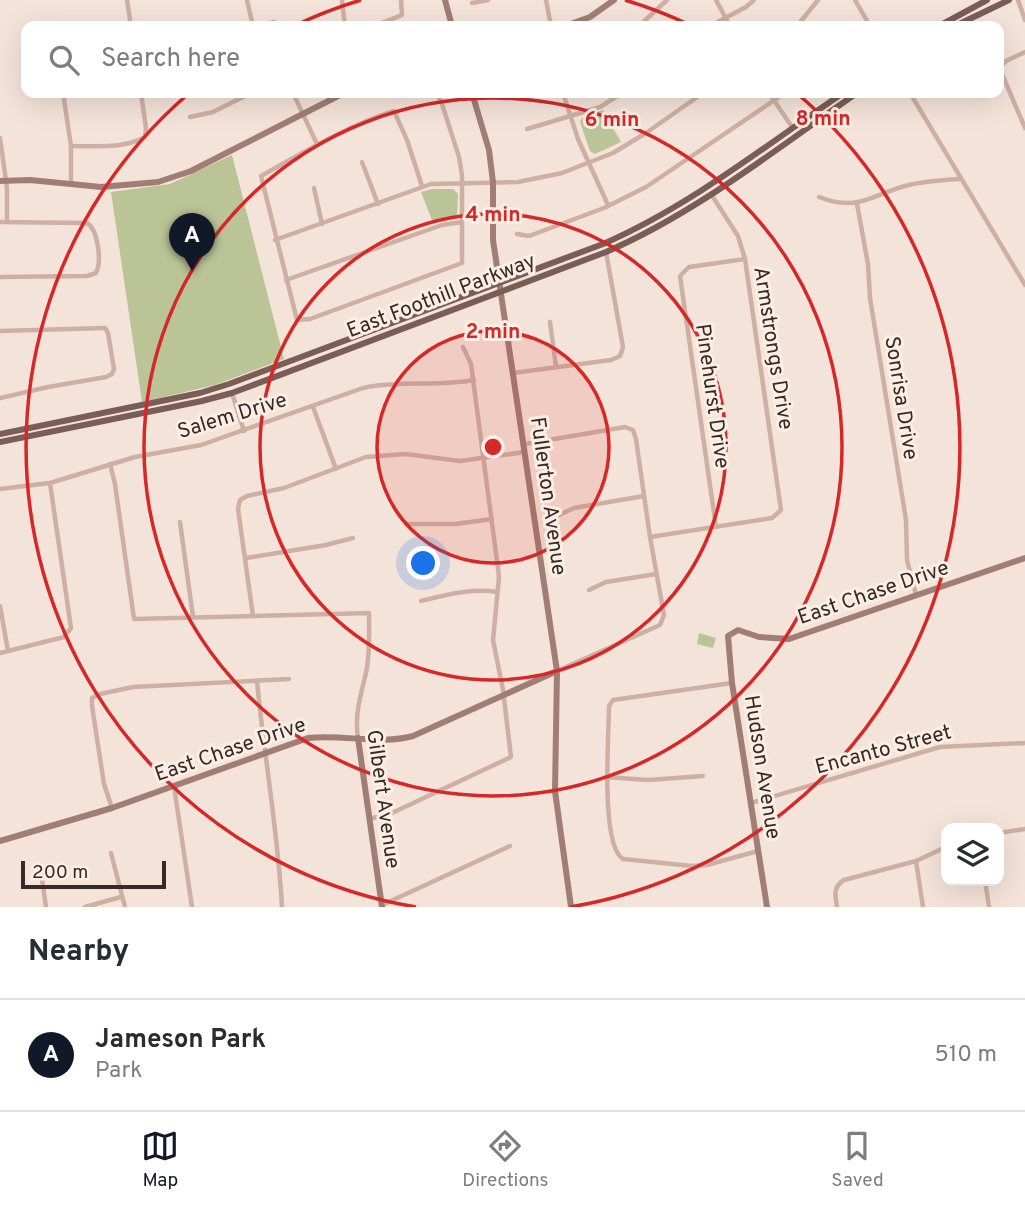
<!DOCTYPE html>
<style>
:root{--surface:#fff;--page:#f7f7f7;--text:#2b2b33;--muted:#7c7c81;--line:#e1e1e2;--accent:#111827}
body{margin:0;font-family:Overpass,sans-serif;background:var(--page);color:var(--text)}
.controls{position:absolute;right:21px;bottom:21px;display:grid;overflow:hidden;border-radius:14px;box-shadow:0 7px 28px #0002}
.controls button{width:63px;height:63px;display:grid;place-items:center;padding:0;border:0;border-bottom:2px solid var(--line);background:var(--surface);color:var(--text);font:35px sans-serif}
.scale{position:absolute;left:21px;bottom:18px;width:145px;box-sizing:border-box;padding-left:7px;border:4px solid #372926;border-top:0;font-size:19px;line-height:24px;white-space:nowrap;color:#372926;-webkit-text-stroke:5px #fbeee5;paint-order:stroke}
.you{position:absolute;left:424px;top:564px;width:24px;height:24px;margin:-18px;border:5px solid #fff;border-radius:50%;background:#1a73e8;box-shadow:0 0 0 10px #1a73e833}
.badge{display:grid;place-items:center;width:46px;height:46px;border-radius:50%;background:var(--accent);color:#fff;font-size:23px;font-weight:700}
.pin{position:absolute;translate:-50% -58px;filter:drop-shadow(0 2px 4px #0008)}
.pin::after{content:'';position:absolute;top:37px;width:24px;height:21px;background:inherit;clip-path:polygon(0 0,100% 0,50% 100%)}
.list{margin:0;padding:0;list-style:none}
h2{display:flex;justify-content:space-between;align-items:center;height:91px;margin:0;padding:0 28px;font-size:30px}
h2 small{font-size:23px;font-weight:400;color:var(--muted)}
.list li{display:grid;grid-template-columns:46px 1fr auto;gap:21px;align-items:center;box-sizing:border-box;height:112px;padding:0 28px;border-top:2px solid var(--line)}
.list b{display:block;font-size:26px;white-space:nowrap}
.list p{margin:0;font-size:23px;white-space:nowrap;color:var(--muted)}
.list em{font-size:23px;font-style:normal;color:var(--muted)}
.icon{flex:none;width:38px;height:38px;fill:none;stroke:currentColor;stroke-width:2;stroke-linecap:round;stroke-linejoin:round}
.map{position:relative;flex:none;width:1025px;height:907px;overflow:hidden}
.search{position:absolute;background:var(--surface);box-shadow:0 7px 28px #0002;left:21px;right:21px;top:21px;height:77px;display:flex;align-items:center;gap:18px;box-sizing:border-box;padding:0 24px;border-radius:14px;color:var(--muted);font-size:26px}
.sheet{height:203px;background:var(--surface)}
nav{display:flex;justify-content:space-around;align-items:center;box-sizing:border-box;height:98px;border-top:2px solid var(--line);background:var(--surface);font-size:19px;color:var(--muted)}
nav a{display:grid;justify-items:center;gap:4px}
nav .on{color:var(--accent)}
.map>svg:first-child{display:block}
.green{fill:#bbc497}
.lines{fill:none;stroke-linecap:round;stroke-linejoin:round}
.street{stroke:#cdb0a3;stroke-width:4.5}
.secondary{stroke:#a07e75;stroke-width:6}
.primary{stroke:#7a5d56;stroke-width:6}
.ring{fill:none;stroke:#d62828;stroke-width:3.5}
.labels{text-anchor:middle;stroke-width:6;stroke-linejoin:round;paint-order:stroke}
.street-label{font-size:21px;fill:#372926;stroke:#fbeee5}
.centre{fill:#d62828;stroke:#fbeee5;stroke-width:3.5}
.ring-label{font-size:21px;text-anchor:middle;font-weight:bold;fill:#d62828;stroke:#fbeee5;stroke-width:6;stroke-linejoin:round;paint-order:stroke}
</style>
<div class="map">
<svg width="1025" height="907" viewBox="0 0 1025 907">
<rect width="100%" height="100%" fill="#f4e3d9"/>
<!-- green -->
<g class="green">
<path d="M603,110l18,32 -26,12 -5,-3 -10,-29 2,-4z"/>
<path d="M232,155l52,204 -69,26 -73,17 -31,-210 59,-8z"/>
<path d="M432,189h21l5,5 -1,21 -2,3 -22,5 -12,-31z"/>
<path d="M699,633l17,5 -3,10 -16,-4z"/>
</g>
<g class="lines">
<!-- street -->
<g class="street">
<path d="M127,0l4,26"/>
<path d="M247,0l6,26"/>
<path d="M342,0l3,26"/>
<path d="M546,0l5,26"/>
<path d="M716,0l14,26"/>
<path d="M855,0l15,26"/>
<path d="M1018,0l7,20"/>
<path d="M472,3l16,-3"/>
<path d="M255,26l19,-4 3,4"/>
<path d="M374,26l28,-11 -1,-15"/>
<path d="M639,26l28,-26"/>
<path d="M710,26l36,-19 8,-7"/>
<path d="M797,26l21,-26"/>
<path d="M1025,52l-19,9 -7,6 26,61"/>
<path d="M63,93l8,53v37"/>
<path d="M293,93l24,51"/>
<path d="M563,93l15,46 30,66"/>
<path d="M769,93l23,34"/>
<path d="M910,93l115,192"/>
<path d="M190,117l23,-5 38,-19"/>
<path d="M527,129l73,-22 22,-14"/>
<path d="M0,138l7,50v34"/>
<path d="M71,146c24,0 53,3 74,-9l1,-9 -5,-35"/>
<path d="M362,162l16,42"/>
<path d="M422,186l-15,-46 -13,-29c-47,15 -90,41 -133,65l36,144 13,-1 152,-56v-88l-3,-18 -18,-56 -6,-8"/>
<path d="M314,188l8,36"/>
<path d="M819,197c39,15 50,-1 86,-11 18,-5 37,-6 55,-7"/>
<path d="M857,204l11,60 2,34 36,222 1,40 9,35"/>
<path d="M0,222l87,1c11,7 15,38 9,50l-9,3 -87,1"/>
<path d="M517,234l12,2 75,-28 42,-21 139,-94"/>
<path d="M275,240l156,-56 87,-2 44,-9 51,-20 33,-20 57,-40"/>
<path d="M286,280l156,-55 20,-3"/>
<path d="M550,322l6,45"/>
<path d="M0,331l105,-3 3,5 6,36 -2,5 -6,3 -58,10 -48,11"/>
<path d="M513,373l98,-13 9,-4 3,-9 -17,-95"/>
<path d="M232,393l12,38"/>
<path d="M313,407l23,62"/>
<path d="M525,444l100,-17 8,3 3,9 14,98 14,78 -4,10 -103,46"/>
<path d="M110,464l5,20 19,135 235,-6c0,19 1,36 -2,55 -5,24 -13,44 -9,70"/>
<path d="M0,489l50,-6 85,-26 66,-12 162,-57c36,-8 74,-1 111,-8"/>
<path d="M557,516l17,-8 70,-12"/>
<path d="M180,522l13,95"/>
<path d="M406,524h49l37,-5"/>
<path d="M716,527l-36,-251 9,-9 56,-8"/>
<path d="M650,537l122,-19 9,-8 -36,-251 -7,-23 -27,-42"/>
<path d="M246,558l80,-13 27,-7"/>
<path d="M589,590l17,-8 50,-8"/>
<path d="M421,601c25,-6 50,-13 76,-9"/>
<path d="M0,606l8,45"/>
<path d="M253,616l-15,-107 2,-9 7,-4 37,-8 82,-31 39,-3 55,7 65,-9"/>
<path d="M0,653l64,-16 7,-9 -21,-145"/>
<path d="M257,681c7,75 21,150 25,226"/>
<path d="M732,683l-119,17 -4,6c0,28 -9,139 14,153l69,7 15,-1 51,-14"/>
<path d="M606,777l42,3 55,-4"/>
<path d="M174,786l18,121"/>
<path d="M751,803l189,-56 85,-4"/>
<path d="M112,808l-8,-24 -12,-78v-8l8,-4 33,-7 156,-8"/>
<path d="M369,819l23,-6 119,-56 -8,-67 -10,-50 6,-63 -2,-16 -26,-197 -8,-17"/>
<path d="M999,833l26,-4"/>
<path d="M111,853l14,54"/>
<path d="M916,861l7,46"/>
<path d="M41,872l5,35"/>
<path d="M985,881l4,26"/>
<path d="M382,905l128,-59"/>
<path d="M85,907l36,-10"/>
<path d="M837,907c-2,-12 -4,-20 7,-27l72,-19 30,-14"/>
</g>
<!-- secondary -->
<g class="secondary">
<path d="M445,0l7,26"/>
<path d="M565,26l25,-9 24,-17"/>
<path d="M472,93l17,57 4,32v58l64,431 -2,120 16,116"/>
<path d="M0,181l30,-1 71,7 57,-5 33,-11 153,-78"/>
<path d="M358,738l24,169"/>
<path d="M0,841l112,-33 196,-70c35,-4 72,7 105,-2l144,-65"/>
<path d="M767,907l-35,-224 -4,-47 10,-6 21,7 30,2 236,-81"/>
</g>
<!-- primary -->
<g class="primary">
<path d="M939,26l48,-26"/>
<path d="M955,26l54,-26"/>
<path d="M0,434l200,-41 29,-9 374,-140c87,-38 162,-98 240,-151"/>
<path d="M0,442l202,-41 30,-8 374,-141c90,-39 170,-103 251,-159"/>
</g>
</g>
<!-- distance rings -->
<circle cx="493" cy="447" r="116" fill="#d62828" fill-opacity=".12"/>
<g class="ring">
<circle cx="493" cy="447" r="116"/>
<circle cx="493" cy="447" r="233"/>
<circle cx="493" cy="447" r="349"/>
<path d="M416 907A466 466 0 0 1 187 95M296 25A466 466 0 0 1 361 0M625 0A466 466 0 0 1 690 25M799 95A466 466 0 0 1 570 907"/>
</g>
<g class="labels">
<!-- street labels -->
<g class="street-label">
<text transform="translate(441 295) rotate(-21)" y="7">East Foothill Parkway</text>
<text transform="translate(774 348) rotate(81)" y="7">Armstrongs Drive</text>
<text transform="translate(713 396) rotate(82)" y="7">Pinehurst Drive</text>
<text transform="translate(902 398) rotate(81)" y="7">Sonrisa Drive</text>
<text transform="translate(232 415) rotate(-17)" y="7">Salem Drive</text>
<text transform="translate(549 496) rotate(82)" y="7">Fullerton Avenue</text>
<text transform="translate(873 592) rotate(-19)" y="7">East Chase Drive</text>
<text transform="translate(230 749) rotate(-19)" y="7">East Chase Drive</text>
<text transform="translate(883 749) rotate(-15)" y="7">Encanto Street</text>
<text transform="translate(763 767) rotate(81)" y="7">Hudson Avenue</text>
<text transform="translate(384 799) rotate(82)" y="7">Gilbert Avenue</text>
</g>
</g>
<circle cx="493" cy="447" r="10" class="centre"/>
<g class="ring-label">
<text x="823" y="125">8 min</text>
<text x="612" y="126">6 min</text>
<text x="493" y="221">4 min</text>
<text x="493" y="338">2 min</text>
</g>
</svg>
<div class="controls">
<button><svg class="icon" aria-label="layers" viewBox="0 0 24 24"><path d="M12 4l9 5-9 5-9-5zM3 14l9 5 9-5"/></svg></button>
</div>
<div class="scale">200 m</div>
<div class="you"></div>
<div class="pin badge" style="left:192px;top:271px">A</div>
<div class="search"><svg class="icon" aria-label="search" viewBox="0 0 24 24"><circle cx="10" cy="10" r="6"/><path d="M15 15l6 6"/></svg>Search here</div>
</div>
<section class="sheet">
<h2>Nearby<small></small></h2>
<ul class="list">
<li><span class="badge">A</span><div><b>Jameson Park</b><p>Park</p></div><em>510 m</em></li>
</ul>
</section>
<nav>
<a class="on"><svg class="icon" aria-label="map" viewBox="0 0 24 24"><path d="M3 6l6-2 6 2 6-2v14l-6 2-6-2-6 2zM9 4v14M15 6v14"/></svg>Map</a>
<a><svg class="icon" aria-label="directions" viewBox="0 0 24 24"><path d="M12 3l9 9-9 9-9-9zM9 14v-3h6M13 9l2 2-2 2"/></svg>Directions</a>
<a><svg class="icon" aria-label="saved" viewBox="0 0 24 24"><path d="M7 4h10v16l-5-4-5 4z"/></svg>Saved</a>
</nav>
